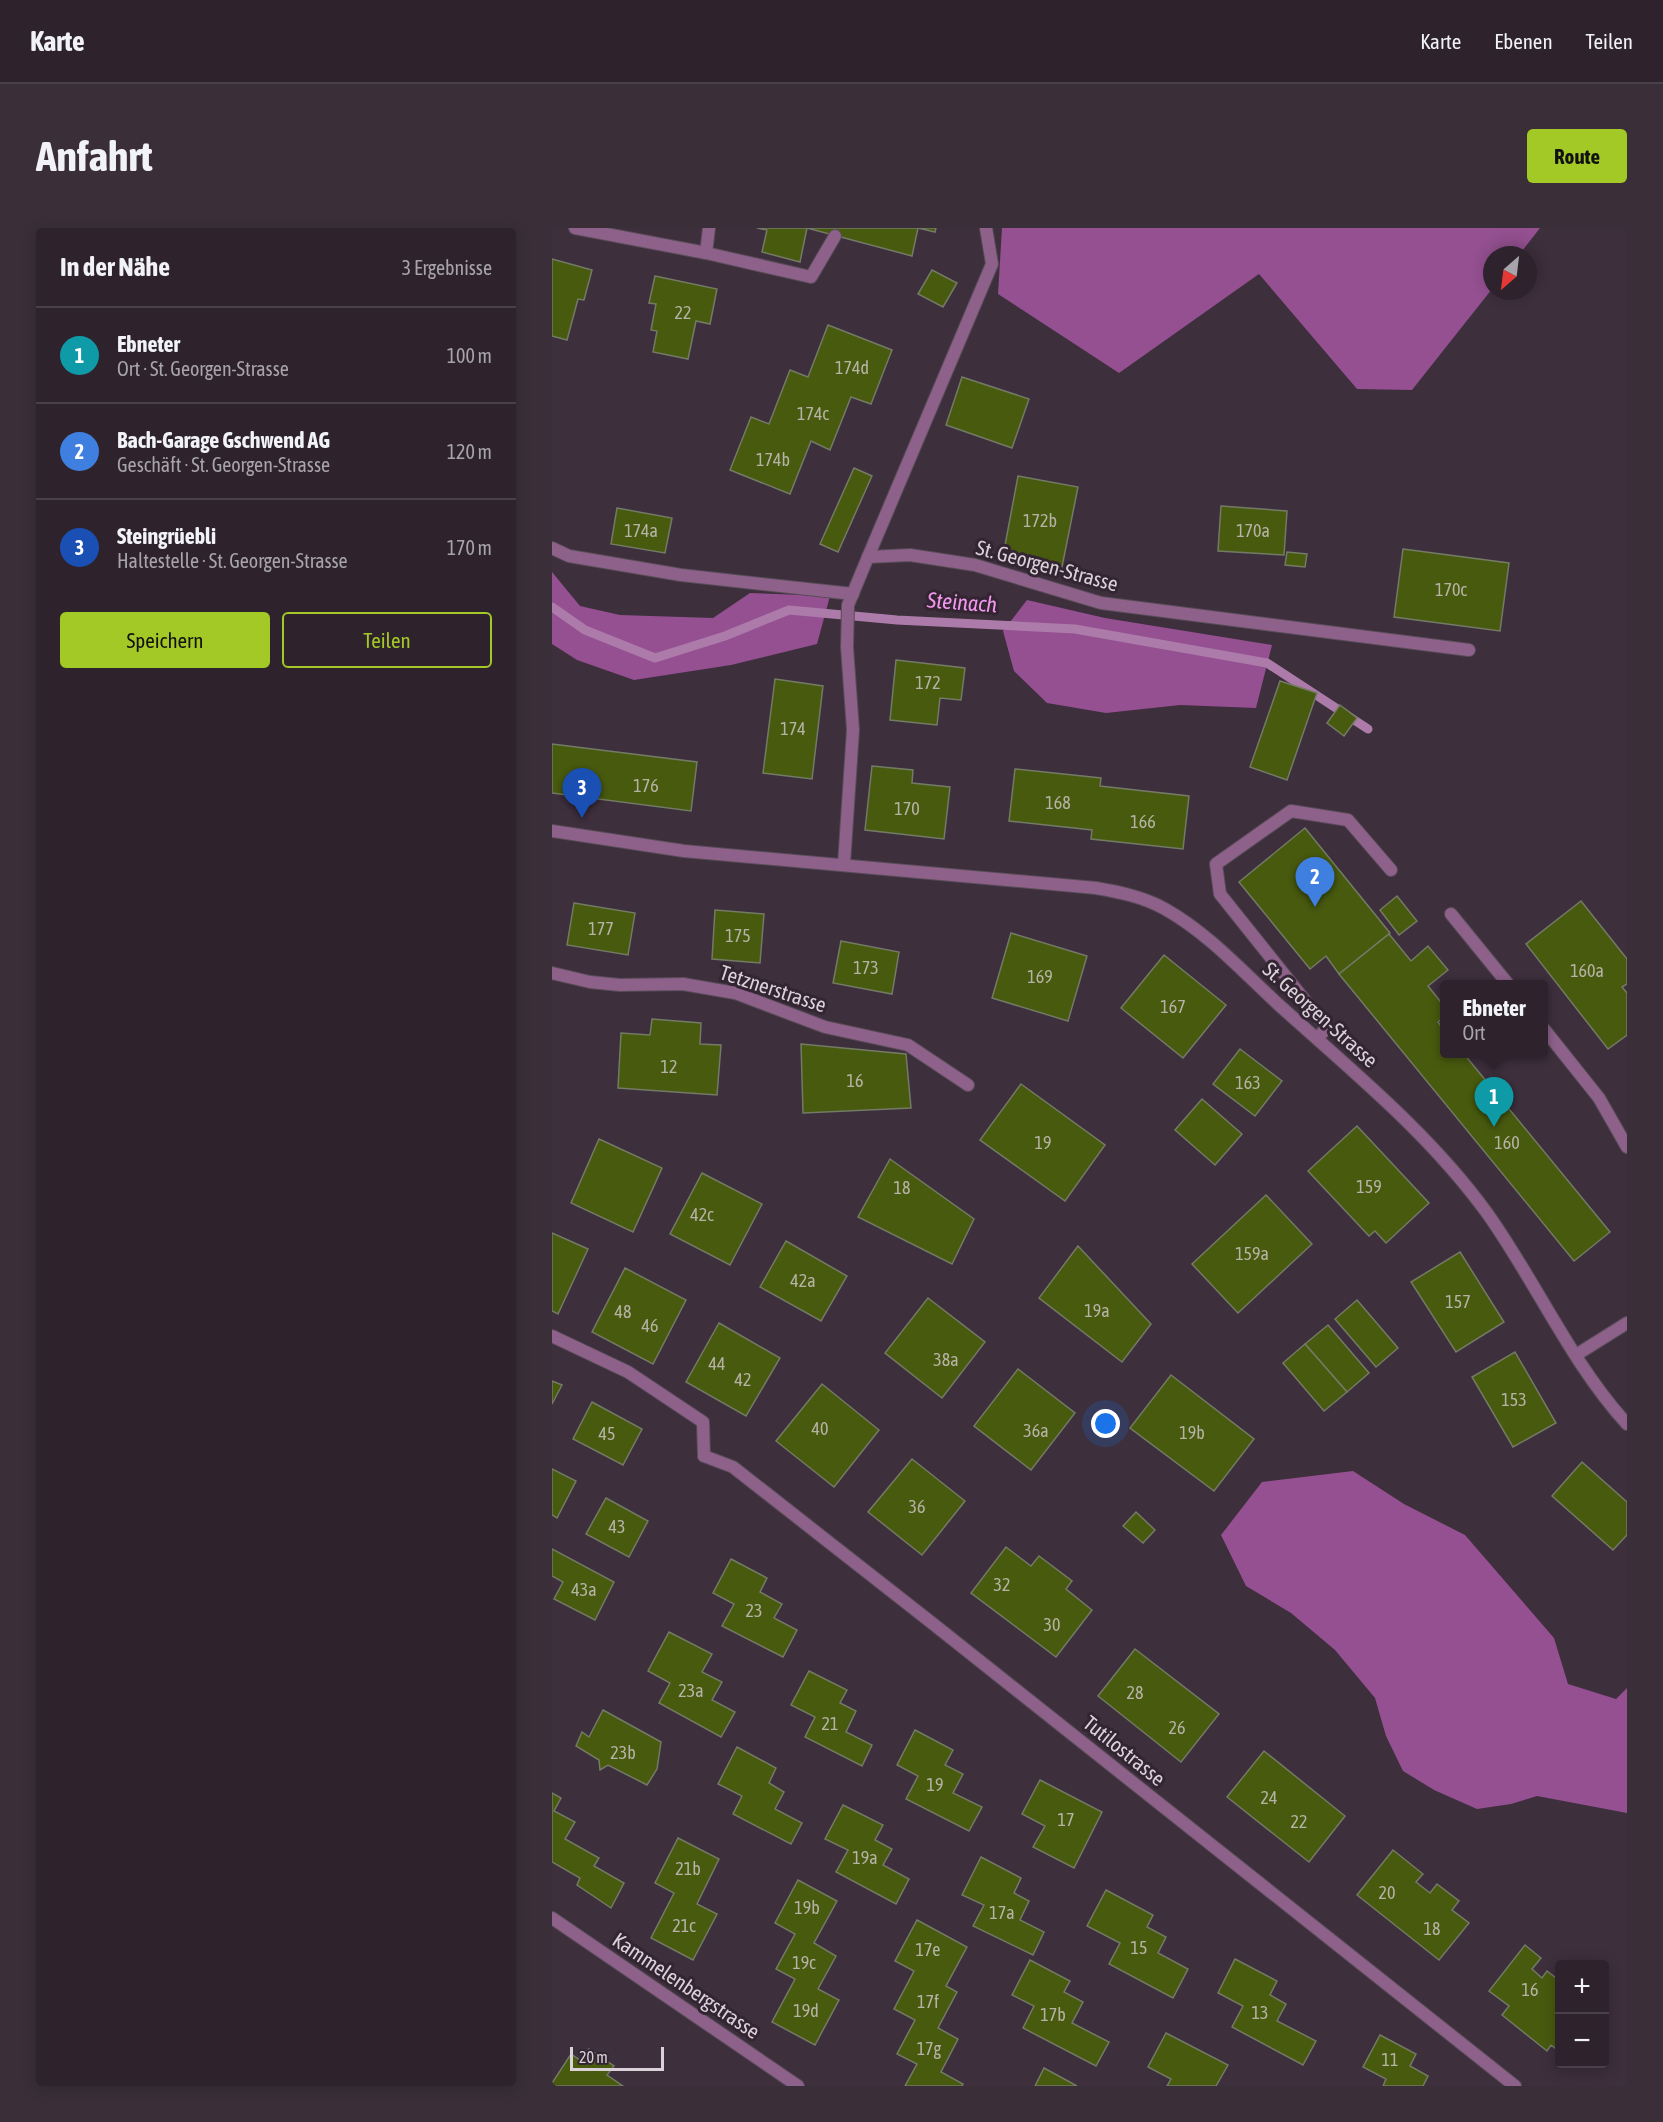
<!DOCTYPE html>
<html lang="de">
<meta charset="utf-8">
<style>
:root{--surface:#2e232d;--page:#3a2f39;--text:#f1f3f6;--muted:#a7a4aa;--line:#494049;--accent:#a3c926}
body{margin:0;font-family:"Asap Condensed",sans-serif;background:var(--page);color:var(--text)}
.controls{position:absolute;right:18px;bottom:18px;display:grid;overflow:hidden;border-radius:6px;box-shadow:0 3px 15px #0003}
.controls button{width:54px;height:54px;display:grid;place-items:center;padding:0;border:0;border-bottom:2px solid var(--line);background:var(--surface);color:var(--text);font:30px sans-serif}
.compass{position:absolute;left:931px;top:18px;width:54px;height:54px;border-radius:50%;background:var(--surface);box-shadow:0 3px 15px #0003;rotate:208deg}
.scale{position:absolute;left:18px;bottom:15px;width:94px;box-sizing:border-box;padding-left:6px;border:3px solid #dad1d9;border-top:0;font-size:16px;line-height:21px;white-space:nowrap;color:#dad1d9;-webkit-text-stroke:4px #332532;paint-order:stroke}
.you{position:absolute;left:554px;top:1196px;width:21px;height:21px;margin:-15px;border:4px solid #fff;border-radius:50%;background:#1a73e8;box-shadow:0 0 0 9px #1a73e833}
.badge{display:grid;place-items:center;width:39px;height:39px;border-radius:50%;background:var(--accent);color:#fff;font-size:20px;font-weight:700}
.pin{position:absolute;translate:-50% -50px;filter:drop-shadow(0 2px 3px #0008)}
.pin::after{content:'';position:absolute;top:32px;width:21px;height:18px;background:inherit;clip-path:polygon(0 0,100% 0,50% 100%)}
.popup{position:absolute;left:888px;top:752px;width:108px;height:78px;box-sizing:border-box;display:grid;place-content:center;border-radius:6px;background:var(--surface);filter:drop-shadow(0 2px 4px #0005);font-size:20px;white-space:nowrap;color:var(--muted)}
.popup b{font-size:22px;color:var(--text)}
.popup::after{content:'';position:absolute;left:50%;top:100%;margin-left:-12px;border:12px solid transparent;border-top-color:var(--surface)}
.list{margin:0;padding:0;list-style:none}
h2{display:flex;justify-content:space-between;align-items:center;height:78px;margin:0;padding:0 24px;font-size:26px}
h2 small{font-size:20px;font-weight:400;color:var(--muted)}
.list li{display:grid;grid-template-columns:39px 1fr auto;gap:18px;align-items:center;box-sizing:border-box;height:96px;padding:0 24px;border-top:2px solid var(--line)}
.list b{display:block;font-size:22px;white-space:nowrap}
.list p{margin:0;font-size:20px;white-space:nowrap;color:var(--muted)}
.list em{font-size:20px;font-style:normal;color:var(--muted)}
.actions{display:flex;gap:12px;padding:18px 24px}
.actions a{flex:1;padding:14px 0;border:2px solid var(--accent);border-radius:6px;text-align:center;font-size:21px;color:var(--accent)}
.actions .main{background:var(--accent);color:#111}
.map{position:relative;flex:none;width:1075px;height:1858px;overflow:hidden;border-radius:6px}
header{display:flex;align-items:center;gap:36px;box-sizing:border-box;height:84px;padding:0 30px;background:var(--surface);border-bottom:2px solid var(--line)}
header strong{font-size:28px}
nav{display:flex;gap:33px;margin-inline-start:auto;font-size:21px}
.intro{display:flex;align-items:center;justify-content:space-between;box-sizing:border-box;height:144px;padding:0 36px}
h1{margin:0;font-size:42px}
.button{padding:15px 27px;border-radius:6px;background:var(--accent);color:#111;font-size:21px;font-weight:700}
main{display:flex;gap:36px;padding:0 36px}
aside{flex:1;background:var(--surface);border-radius:6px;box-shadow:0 3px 15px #0003}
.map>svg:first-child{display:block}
.forest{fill:#945091}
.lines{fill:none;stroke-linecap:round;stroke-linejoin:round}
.stream{stroke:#ad7baa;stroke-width:9}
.building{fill:#485a0e;stroke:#737a66;stroke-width:1.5}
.service-casing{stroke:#594c58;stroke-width:14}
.minor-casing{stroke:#594c58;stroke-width:14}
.tertiary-casing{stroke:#594c58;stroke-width:14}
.service{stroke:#8d618a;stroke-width:12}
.minor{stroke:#8d618a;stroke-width:12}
.tertiary{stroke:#8d618a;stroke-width:12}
.labels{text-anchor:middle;stroke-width:6;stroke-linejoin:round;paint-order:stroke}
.number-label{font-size:18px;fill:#b6b3a6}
.street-label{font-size:21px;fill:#dad1d9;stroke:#332532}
.water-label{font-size:22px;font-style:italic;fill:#f498ef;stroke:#332532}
</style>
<header>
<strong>Karte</strong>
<nav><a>Karte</a><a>Ebenen</a><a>Teilen</a></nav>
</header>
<div class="intro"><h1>Anfahrt</h1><a class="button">Route</a></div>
<main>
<aside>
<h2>In der Nähe<small>3 Ergebnisse</small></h2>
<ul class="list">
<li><span class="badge" style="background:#0f9aa8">1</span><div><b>Ebneter</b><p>Ort · St. Georgen-Strasse</p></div><em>100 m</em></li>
<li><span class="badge" style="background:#3f7fe0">2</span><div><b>Bach-Garage Gschwend AG</b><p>Geschäft · St. Georgen-Strasse</p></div><em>120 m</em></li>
<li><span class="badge" style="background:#1a4fb4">3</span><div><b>Steingrüebli</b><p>Haltestelle · St. Georgen-Strasse</p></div><em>170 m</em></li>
</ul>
<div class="actions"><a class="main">Speichern</a><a>Teilen</a></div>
</aside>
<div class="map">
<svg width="1075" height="1858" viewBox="0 0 1075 1858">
<rect width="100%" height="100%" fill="#3d2f3c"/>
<!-- forest -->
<g class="forest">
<path d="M450,0h538l-21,27h-27v34l-80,101 -55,-1 -98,-115 -140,99 -121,-79z"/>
<path d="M0,344l28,34 40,9 93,3 37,-25 80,3 -13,48 -86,21 -97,15 -57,-20 -25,-16z"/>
<path d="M475,372l78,18 167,27 -16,63 -76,-3 -74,8 -59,-10 -33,-32 -11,-40z"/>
<path d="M801,1243l51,33 61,31 89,103 14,46 48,15 11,-11v125l-90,-17 -26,8 -34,5 -43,-19 -31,-19 -17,-35 -11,-38 -40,-48 -44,-37 -45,-27 -25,-51 41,-53z"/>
</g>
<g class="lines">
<!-- stream -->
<path class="stream" d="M0,379l33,23 70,28 70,-22 64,-26 108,10 178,9 192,34 101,66"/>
</g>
<!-- building -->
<g class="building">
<path d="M205,0h179l-1,4 -17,-4 -6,28 -105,-28 -7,34 -38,-10 5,-22z"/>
<path d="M0,31l40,11 -8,30 -6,-1 -11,41 -15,-4z"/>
<path d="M380,42l25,13 -14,24 -25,-13z"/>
<path d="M103,48l62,13 -7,35 -14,-3 -8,38 -35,-7 4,-21 -6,-1 5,-26 -7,-1z"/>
<path d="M276,97l64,25 -21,54 -20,-7 -21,53 -19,-9 -21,53 -60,-24 21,-53 18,7 21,-54 18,7z"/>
<path d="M410,149l67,22 -17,49 -66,-23z"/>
<path d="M302,240l18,8 -34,76 -18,-8z"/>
<path d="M466,248l60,11 -16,80 -59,-11z"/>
<path d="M669,278l66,5 -3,44 -66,-4z"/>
<path d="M65,280l55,10 -7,35 -54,-9z"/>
<path d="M851,321l106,14 -9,68 -106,-14z"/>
<path d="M735,324l20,2 -2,13 -20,-2z"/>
<path d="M344,432l69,8 -4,32 -21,-2 -3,27 -47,-5z"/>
<path d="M223,451l48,7 -11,93 -49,-6z"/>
<path d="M728,453l37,12 -30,87 -37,-13z"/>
<path d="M788,477l17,13 -13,18 -17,-13z"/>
<path d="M0,516l145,18 -6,49 -139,-18z"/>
<path d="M320,538l41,4 -1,13 38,4 -6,52 -79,-9z"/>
<path d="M463,541l86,9 -1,8 89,10 -6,53 -92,-10 1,-9 -83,-9z"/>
<path d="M753,600l85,105 -51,41 -13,-18 -16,13 -71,-87z"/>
<path d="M845,668l20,25 -18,14 -19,-25z"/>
<path d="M1029,673l46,58v25l-5,3 5,6v42l-19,14 -82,-105z"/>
<path d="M22,675l61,10 -7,42 -61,-10z"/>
<path d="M163,682l49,4 -4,49 -48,-4z"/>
<path d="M459,705l76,23 -19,65 -76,-23z"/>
<path d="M837,706l22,27 17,-15 20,24 -20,16 16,20v11l-6,5 6,8v24h20l146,178 -36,29 -235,-287z"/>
<path d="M289,713l58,11 -7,42 -59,-11z"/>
<path d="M612,727l62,50 -43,53 -62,-50z"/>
<path d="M100,791l49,4 -1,21 21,1 -4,50 -99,-7 3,-55 29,2z"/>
<path d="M249,816l105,10 5,54 -108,5z"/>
<path d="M688,821l42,32 -27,35 -42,-32z"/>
<path d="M469,856l84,61 -40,56 -85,-61z"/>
<path d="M650,871l40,35 -27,31 -40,-35z"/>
<path d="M805,898l72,77 -43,40 -11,-12 -6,5 -61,-65z"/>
<path d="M47,911l63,29 -29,64 -62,-29z"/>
<path d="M338,931l84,60 -22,45 -94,-47z"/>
<path d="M150,945l60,31 -32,61 -60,-31z"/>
<path d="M714,967l46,49 -74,69 -46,-49z"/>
<path d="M0,1005l36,16 -30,65 -6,-3z"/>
<path d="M234,1013l61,35 -26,45 -61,-34z"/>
<path d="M526,1018l73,78 -29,38 -83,-64z"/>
<path d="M908,1024l44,70 -48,30 -45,-70z"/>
<path d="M73,1040l61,32 -33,64 -61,-32z"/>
<path d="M376,1070l57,44 -43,56 -57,-45z"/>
<path d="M805,1072l41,48 -22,19 -41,-48z"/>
<path d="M167,1095l61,35 -34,58 -60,-34z"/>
<path d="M776,1097l41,48 -22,19 -42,-48z"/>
<path d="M753,1116l42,48 -23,19 -41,-48z"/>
<path d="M963,1124l41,71 -43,24 -41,-70z"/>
<path d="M466,1141l57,44 -44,57 -57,-44z"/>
<path d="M619,1147l83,64 -40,52 -84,-63z"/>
<path d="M0,1153l10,4 -10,19z"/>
<path d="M270,1156l57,46 -45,57 -58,-46z"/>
<path d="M40,1174l50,27 -19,36 -50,-26z"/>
<path d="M360,1231l53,42 -43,54 -54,-43z"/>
<path d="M1030,1234l45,40v33l-14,15 -61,-54z"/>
<path d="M0,1241l24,12 -19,37 -5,-3z"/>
<path d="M54,1270l42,23 -19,36 -43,-23z"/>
<path d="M584,1284l19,18 -12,13 -20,-17z"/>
<path d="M454,1319l25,19 8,-10 33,25 -6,8 26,21 -36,47 -85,-64z"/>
<path d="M0,1321l62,33 -19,38 -41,-21 9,-17 -11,-6z"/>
<path d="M179,1331l36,19 -7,14 22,12 -8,14 23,12 -14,27 -61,-31 12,-22 -21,-11z"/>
<path d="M117,1404l43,22 -10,18 20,10 -10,18 23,12 -14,25 -62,-34 11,-20 -22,-12z"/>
<path d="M583,1421l84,65 -38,48 -83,-66z"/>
<path d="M257,1443l38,19 -7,13 16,8 -10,21 26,13 -10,21 -57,-29 10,-20 -24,-12z"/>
<path d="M51,1482l58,32 -4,27 -10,16 -39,-20 -8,5 -1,-10 -23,-14 6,-14 7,5z"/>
<path d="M363,1502l38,20 -8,15 18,9 -10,19 29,14 -13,24 -63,-32 12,-23 -21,-11z"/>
<path d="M185,1519l39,21 -7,15 15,9 -9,17 27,14 -11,21 -58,-30 9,-18 -24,-12z"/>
<path d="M712,1523l81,65 -36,46 -82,-65z"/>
<path d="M488,1552l62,32 -28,56 -41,-21 12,-21 -23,-12z"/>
<path d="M0,1565l9,5 -7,13 21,11 -10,17 34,19 -5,8 30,17 -13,25 -34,-23 3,-7 -28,-16z"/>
<path d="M291,1577l40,20 -8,15 17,9 -9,16 26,14 -13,25 -60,-32 12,-22 -23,-11z"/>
<path d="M126,1610l41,21 -22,45 20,10 -24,46 -42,-22 23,-45 -19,-10z"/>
<path d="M841,1622l30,24 -7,8 14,11 7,-9 22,17 -7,9 17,13 -30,37 -82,-65z"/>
<path d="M429,1629l40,21 -7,15 15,8 -9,19 24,12 -11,23 -60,-29 11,-21 -22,-10z"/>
<path d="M246,1652l39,21 -23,42 22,13 -18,33 21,11 -24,45 -43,-23 23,-43 -19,-10 19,-35 -20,-11z"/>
<path d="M554,1662l47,25 -6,12 19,10 -8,16 30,16 -15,29 -64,-34 11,-21 -33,-17z"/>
<path d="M365,1692l50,27 -21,39 11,6 -19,36 20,11 -17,33 22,12 -1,2h-57l12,-22 -20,-10 18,-34 -21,-11 20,-38 -19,-10z"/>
<path d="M973,1717l16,13 -9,11 10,9 5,-7 13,10v71l-9,-7 -4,6 -45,-36 7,-9 -20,-15z"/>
<path d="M683,1731l42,22 -7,14 16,9 -9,17 39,20 -13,24 -71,-38 11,-21 -25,-13z"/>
<path d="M478,1732l40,21 -6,11 19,10 -11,21 37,19 -13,24 -73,-38 11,-22 -22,-11z"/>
<path d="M614,1805l62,32 -12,21h-49l4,-7 -23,-12z"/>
<path d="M828,1807l36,19 -6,12 18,10 -5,10h-40l3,-7 -23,-12z"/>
<path d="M37,1821l25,17 -7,9 16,11h-71v-3l19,-29 9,6z"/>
<path d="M492,1840l33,18h-42z"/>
</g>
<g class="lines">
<!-- service casing -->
<g class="service-casing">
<g id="service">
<path d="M0,320l17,8 112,19 172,19"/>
<path d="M899,686l57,70"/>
<path d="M992,801l55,69 28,49"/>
<path d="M765,810l10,-10 -107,-134 -4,-30 75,-53 57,9 43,50"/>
<path d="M0,1108l76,36 75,50 1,34"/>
<path d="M1024,1127l51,-32"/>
</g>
</g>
<!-- minor casing -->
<g class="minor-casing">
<g id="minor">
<path d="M23,0l131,25 105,24 24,-41"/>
<path d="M154,25l3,-25"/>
<path d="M316,329l124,-293 -6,-36"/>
<path d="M292,636l9,-134 -6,-83 1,-42 20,-48 42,-2 65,10 126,38 368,47"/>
<path d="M0,745l38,9 30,3 63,-1 52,9 90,34 83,18 60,40"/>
<path d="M152,1228l29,11 199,156 583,463"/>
<path d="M0,1690l246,168"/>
</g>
</g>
<!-- tertiary casing -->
<g class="tertiary-casing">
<path id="tertiary" d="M0,603l132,20 412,37c23,4 48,9 69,21 43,24 78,63 114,96 73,66 150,128 208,208 48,67 84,150 140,211"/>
</g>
<!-- service -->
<use href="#service" class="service"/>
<!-- minor -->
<use href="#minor" class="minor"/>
<!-- tertiary -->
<use href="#tertiary" class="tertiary"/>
</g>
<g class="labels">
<!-- number labels -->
<g class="number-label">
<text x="131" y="91">22</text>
<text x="300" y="146">174d</text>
<text x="261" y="192">174c</text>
<text x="221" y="238">174b</text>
<text x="488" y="299">172b</text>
<text x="89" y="309">174a</text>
<text x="701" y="309">170a</text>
<text x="899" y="368">170c</text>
<text x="376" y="461">172</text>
<text x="241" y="507">174</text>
<text x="94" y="564">176</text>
<text x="506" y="581">168</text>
<text x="355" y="587">170</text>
<text x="591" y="600">166</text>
<text x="49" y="707">177</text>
<text x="186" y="714">175</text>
<text x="314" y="746">173</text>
<text x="1035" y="749">160a</text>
<text x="488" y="755">169</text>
<text x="621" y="785">167</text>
<text x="117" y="845">12</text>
<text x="303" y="859">16</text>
<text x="696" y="861">163</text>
<text x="491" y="921">19</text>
<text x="955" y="921">160</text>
<text x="817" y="965">159</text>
<text x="350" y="966">18</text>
<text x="150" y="993">42c</text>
<text x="700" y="1032">159a</text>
<text x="251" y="1059">42a</text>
<text x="906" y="1080">157</text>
<text x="545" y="1089">19a</text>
<text x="71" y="1090">48</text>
<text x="98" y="1104">46</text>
<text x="394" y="1138">38a</text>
<text x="165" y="1142">44</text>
<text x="191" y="1158">42</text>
<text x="962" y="1178">153</text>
<text x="268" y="1207">40</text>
<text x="484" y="1209">36a</text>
<text x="640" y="1211">19b</text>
<text x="55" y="1212">45</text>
<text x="365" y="1285">36</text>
<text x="65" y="1305">43</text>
<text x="450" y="1363">32</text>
<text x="32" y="1368">43a</text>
<text x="202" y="1389">23</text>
<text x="500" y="1403">30</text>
<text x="139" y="1469">23a</text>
<text x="583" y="1471">28</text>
<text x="278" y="1502">21</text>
<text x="625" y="1506">26</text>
<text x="71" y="1531">23b</text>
<text x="383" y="1563">19</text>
<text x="717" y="1576">24</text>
<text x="514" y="1598">17</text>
<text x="747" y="1600">22</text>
<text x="313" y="1636">19a</text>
<text x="136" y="1647">21b</text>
<text x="835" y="1671">20</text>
<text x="255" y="1686">19b</text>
<text x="450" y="1691">17a</text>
<text x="132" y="1704">21c</text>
<text x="880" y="1707">18</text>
<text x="587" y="1726">15</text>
<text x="376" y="1728">17e</text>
<text x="252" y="1741">19c</text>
<text x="978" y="1768">16</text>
<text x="376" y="1780">17f</text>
<text x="254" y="1789">19d</text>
<text x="708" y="1791">13</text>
<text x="501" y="1793">17b</text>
<text x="377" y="1827">17g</text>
<text x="838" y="1838">11</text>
</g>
<!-- street labels -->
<g class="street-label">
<text transform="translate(495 338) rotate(15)" y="7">St. Georgen-Strasse</text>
<text transform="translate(221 761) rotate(18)" y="7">Tetznerstrasse</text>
<text transform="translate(768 787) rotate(42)" y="7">St. Georgen-Strasse</text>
<text transform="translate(572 1523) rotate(39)" y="7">Tutilostrasse</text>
<text transform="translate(134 1758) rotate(34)" y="7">Kammelenbergstrasse</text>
</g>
<!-- water labels -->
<g class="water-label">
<text transform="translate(410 374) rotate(4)" y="8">Steinach</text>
</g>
</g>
</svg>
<div class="controls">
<button>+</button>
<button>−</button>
</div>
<svg class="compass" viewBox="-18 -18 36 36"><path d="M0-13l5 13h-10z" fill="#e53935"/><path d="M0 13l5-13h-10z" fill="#a7a4aa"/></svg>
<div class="scale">20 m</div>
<div class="you"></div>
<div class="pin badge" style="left:942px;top:899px;background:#0f9aa8">1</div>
<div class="popup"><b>Ebneter</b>Ort</div>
<div class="pin badge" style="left:763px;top:679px;background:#3f7fe0">2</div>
<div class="pin badge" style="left:30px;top:590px;background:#1a4fb4">3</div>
</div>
</main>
